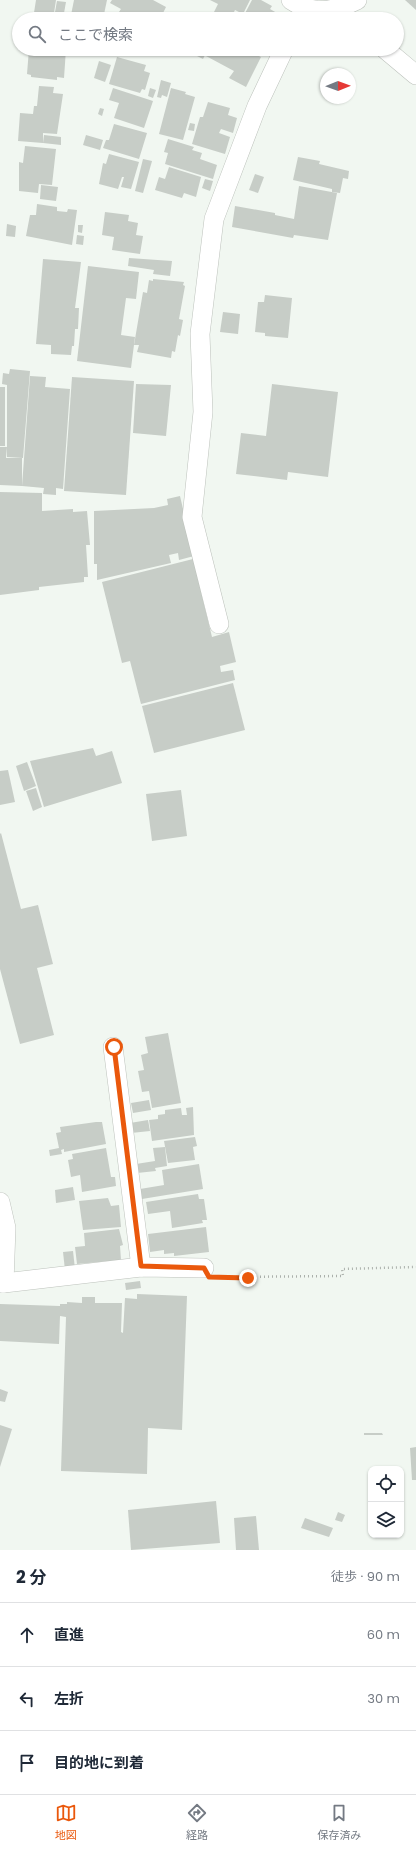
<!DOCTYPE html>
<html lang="ja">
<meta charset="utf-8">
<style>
:root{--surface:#fff;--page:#f6f6f7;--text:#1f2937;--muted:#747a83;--line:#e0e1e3;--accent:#ea580c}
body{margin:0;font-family:Poppins,"Noto Sans JP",sans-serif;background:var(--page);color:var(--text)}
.controls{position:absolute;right:12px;bottom:12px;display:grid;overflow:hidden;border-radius:8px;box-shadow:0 1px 3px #0004}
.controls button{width:36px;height:36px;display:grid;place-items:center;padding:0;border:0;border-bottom:1px solid var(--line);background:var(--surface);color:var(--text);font:20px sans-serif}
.compass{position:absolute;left:320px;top:68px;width:36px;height:36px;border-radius:50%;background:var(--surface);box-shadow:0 1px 3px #0004;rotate:89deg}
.stop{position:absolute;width:12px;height:12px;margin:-9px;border:3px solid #ea580c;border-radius:50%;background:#fff}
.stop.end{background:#ea580c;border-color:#fff;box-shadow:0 1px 4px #0008}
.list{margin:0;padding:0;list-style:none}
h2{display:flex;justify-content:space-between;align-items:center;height:52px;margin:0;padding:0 16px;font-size:17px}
h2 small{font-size:13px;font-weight:400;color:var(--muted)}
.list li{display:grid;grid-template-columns:26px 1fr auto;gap:12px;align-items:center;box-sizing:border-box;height:64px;padding:0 16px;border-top:1px solid var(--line)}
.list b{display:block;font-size:15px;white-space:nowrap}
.list em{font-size:13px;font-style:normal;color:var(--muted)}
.icon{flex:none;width:22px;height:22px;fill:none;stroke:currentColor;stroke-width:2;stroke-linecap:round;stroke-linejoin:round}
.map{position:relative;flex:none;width:416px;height:1550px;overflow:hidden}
.search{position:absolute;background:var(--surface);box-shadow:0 1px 3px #0004;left:12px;right:12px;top:12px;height:44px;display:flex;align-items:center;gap:10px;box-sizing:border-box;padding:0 14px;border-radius:22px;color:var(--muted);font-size:15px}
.sheet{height:244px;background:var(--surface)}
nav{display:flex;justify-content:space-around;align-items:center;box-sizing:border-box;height:56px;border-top:1px solid var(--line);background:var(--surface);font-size:11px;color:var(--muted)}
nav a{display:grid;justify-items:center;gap:2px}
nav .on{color:var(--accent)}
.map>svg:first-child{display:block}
.building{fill:#c7cdc7}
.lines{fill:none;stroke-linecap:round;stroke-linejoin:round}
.minor-casing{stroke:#bdc2bc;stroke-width:20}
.path{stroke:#abb0ab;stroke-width:2.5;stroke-dasharray:1 3;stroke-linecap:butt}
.minor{stroke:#fff;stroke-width:19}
.route{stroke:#ea580c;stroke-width:5}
</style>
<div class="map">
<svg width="416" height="1550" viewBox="0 0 416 1550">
<rect width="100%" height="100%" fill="#f1f7f1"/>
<!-- building -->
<g class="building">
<path d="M36,0h20l-2,13 14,3v3h-35z"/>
<path d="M74,0h33l-4,19h-14l-18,-4z"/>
<path d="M112,0h41l13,7 -6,12h-27l-14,-7 2,-3 -11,-6z"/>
<path d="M210,0h40l-7,14 -8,-4 -3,6 -4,-2 -3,5 -11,-7 4,-8z"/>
<path d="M252,0h9l11,6 -2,3 12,7 -2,3h-38z"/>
<path d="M405,0h11v10z"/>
<path d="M57,1l9,1 -2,11 -9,-1z"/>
<path d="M175,12l13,7h-17z"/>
<path d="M29,49h37l-2,29 -7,-1v3l-26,-3v-2l-4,-1z"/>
<path d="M183,49h25l-5,10z"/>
<path d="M209,49h36l16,8 -15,30 -17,-9 5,-7 -28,-15z"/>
<path d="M117,57l29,8 -2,6 6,2 -5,17 -3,-1 -2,4 -31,-9z"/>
<path d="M99,61l12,4 -6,17 -11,-4z"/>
<path d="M161,80l10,3 -4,14 -5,-2 -1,3 -4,-1z"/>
<path d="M39,86l15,1 -1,6 10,1 -6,40 -14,-1v10l-25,-2 2,-28 13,1 1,-8h3z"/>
<path d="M113,88l40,13 -9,27 -30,-10 5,-15 -10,-3z"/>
<path d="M150,88l6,2 -3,8 -5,-2z"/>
<path d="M171,88l15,4 -1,2 10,3 -12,43 -24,-6z"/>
<path d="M208,102l22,6 -2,7 9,3 -4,15 -12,-4 -2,4 11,4 -5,17 -33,-10 8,-27h3z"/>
<path d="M100,108l4,1 -2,7 -4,-2z"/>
<path d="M190,123l5,1 -1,7 -6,-1z"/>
<path d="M114,124l33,9 -8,26 -36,-11 3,-8h3z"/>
<path d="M44,135l17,2v8l-18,-2z"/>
<path d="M86,135l17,5 -3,10 -17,-5z"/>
<path d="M168,139l26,8 -2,3 10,3 -2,6 17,6 -4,14 -48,-15 3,-11 -4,-1z"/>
<path d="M25,146l31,3 -4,36 -13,-1 -1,9 -19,-2v-29l4,1z"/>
<path d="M109,154l30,8 -8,27 -10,-2 3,-10h-2l-4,12 -19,-5 4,-21 3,1z"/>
<path d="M298,157l22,4 -1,3 30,7 -1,8 -5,-1 -3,15 -8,-1v-3l-39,-9z"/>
<path d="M143,159l9,2 -9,32 -8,-2z"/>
<path d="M169,167l32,10 -5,20 -12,-4 -2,5 -27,-8 4,-13 6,2z"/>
<path d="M255,174l9,3 -6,16 -9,-3z"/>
<path d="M205,179l8,2 -3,10 -8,-3z"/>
<path d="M41,185l17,2 -2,14 -16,-2z"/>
<path d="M299,186l38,7 -9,47 -34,-5 -1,3 -61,-11 3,-21 40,7v2l19,4z"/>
<path d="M37,204l20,3v4l10,1 1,-3 9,1 -5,35 -46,-9 4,-21h6z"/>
<path d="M105,212l24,3 -1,6 10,2 -2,12 7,1 -3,18 -28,-4 2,-13 -12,-2z"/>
<path d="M7,224l9,2 -1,11 -9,-1z"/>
<path d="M78,225h5l-1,8 -4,-1z"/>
<path d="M77,235l7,1 -1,9 -7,-1z"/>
<path d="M129,258l43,3 -2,15 -17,-2 1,-4 -26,-4z"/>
<path d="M43,259l38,3 -6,46h4l-1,21h-3l-1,17h-2l-1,9 -20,-1v-9l-15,-1z"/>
<path d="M88,266l51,6 -3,27 -10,-1 -5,37 14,2 -4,31 -54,-7z"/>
<path d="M153,279l31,3 -1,3 2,1 -6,33 4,1 -3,16 -2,-1 -3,17 -3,-1 -1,7 -34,-6 2,-7h-5l9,-53 4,1 2,-13 4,1z"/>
<path d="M265,295l27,3 -4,40 -23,-2v-3l-10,-1 3,-30h6z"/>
<path d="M223,312l17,2 -2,20 -18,-2z"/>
<path d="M10,369l20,2 -7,87 -16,-1v-72l-5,-1 1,-11 6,1z"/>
<path d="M30,376l16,1 -1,10 25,2 -7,100 -7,-1v7l-13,-1 1,-6 -22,-2z"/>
<path d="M72,377l62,4 -8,114 -62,-4z"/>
<path d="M136,384l35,1 -5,51 -33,-3z"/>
<path d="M272,384l66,8 -10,85 -40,-5 -1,8 -51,-6 5,-41 25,3z"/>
<rect x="0" y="387" width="5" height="59"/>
<path d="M0,447h7l-1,11h16v28l-22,-1z"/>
<path d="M0,492l42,1v18l31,-2v3l14,-1 3,34h-4l2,32h-4v5l-45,5v3l-39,5z"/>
<path d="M180,496l14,60 -15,4 -1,-7 -9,2 2,8 -74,17v-16h-3v-53l60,-3 14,-3 -1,-6z"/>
<path d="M193,559l19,78 17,-5 7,30 -16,4 1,6 12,-2 2,10 -94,24 -11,-43 -8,2 -20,-81z"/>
<path d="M233,683l12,47 -91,23 -12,-47z"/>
<path d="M93,748l3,8 16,-5 10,32 -78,24 -14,-46z"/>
<path d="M27,762l9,24 -12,5 -8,-25z"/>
<path d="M8,770l7,32 -15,3v-34z"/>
<path d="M36,788l6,19 -9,4 -7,-20z"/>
<path d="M181,790l6,46 -35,5 -6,-47z"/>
<path d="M1,833l20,76 17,-4 15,59 -16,4 17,67 -34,9 -20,-75v-135z"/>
<path d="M168,1033l13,70 -29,5 -3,-17 -7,1 -4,-21 6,-1 -3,-15 7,-2 -3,-16z"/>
<path d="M149,1100l2,10 -18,3 -2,-10z"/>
<path d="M193,1107l1,28 -42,6 -3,-21 9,-1v-4l7,-1v-4l16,-2 1,7h5l-1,-7z"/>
<path d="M148,1120l2,11 -19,2 -1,-10z"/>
<path d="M96,1122h6l4,22 -42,8v-3l-3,1 1,4 -12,2 -1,-6 10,-2 -3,-15 5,-1 -1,-5z"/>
<path d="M195,1137l2,9 -4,1 2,13 -27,3 -4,-22z"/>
<path d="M165,1147l2,19 -12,2 1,3 -19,2 -1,-9 19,-3 -2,-13z"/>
<path d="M106,1148l5,29h4l1,9 -34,6 -2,-17 -9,2 -3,-17 5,-1 -1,-5z"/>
<path d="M199,1164l4,25 -61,10 -2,-10 24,-4 -2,-15z"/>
<path d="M73,1187l2,13 -19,3 -1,-13z"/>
<path d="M198,1194l1,5h5l3,21h-5l1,3 -31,5 -2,-17 -22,3 -2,-12z"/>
<path d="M108,1198l3,8 8,-1 2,22 -38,3 -4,-29z"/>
<path d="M206,1227l3,25 -35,4v-3l-10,1v-4l-14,2 -2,-18z"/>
<path d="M119,1229l4,16 -3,1 1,14 -44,4 -2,-17 10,-1 -1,-13z"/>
<path d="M73,1251l2,18 -10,1 -2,-18z"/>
<path d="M140,1281l1,7 -15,2 -1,-7z"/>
<path d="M137,1294l50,2 -5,134 -34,-2 -1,46 -86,-3 5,-154 -6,-1 -1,28 -59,-3v-37l60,2v-2h7v-2l15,1v-6h13v6h27l-1,29 2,1 2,-35 12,1z"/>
<path d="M0,1389l8,3 -3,10 -5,-1z"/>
<path d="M0,1425l12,4 -12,38z"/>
<path d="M364,1433h18l1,2h-19z"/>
<path d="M416,1447v33h-4l-2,-32z"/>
<path d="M216,1501l4,42 -89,7 -3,-40z"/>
<path d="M338,1512l7,3 -3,7 -7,-2z"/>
<path d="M256,1516l3,34h-23l-2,-32z"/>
<path d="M305,1518l28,10 -4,9 -28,-9z"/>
</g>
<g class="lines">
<!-- minor casing -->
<g class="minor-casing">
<g id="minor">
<path d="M291,0c23,16 42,12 66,0"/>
<path d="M385,49l31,26"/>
<path d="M219,624l-27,-107 11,-105 -3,-78 14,-115 43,-113 27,-57"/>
<path d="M113,1047l28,220"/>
<path d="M0,1202l6,26 -2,55h-4"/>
<path d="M4,1283l137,-16 63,1"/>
</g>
</g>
<!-- path -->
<path class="path" d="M224,1277l119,-1 -1,-7 74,-2"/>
<!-- minor -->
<use href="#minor" class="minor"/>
</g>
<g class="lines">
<!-- route -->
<path class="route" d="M114,1047l27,219 63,2 5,9 39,1"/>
</g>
</svg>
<div class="controls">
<button><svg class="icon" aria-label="locate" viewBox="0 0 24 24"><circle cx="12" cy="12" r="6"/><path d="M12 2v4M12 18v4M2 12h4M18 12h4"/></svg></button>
<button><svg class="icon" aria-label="layers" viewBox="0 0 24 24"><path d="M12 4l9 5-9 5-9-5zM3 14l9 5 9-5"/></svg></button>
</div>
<svg class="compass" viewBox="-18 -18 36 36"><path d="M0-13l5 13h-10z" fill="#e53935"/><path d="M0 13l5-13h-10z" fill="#747a83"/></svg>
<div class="stop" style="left:114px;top:1047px"></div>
<div class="stop end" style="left:248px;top:1278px"></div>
<div class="search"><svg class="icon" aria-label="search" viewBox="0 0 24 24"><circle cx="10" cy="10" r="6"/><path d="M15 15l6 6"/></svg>ここで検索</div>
</div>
<section class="sheet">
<h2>2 分<small>徒歩 · 90 m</small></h2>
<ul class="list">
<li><svg class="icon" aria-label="ahead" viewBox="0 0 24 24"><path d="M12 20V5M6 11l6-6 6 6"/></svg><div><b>直進</b></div><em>60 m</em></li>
<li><svg class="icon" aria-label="left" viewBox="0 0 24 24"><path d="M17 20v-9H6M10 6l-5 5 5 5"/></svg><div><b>左折</b></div><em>30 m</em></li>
<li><svg class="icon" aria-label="arrive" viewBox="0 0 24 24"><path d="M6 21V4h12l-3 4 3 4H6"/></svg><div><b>目的地に到着</b></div></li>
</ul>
</section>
<nav>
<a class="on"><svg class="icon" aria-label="map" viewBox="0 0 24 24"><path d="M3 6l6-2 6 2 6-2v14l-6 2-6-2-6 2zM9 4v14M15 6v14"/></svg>地図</a>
<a><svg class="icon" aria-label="directions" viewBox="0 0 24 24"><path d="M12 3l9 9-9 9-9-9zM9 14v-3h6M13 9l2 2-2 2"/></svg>経路</a>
<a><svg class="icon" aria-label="saved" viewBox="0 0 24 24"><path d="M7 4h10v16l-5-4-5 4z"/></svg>保存済み</a>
</nav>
